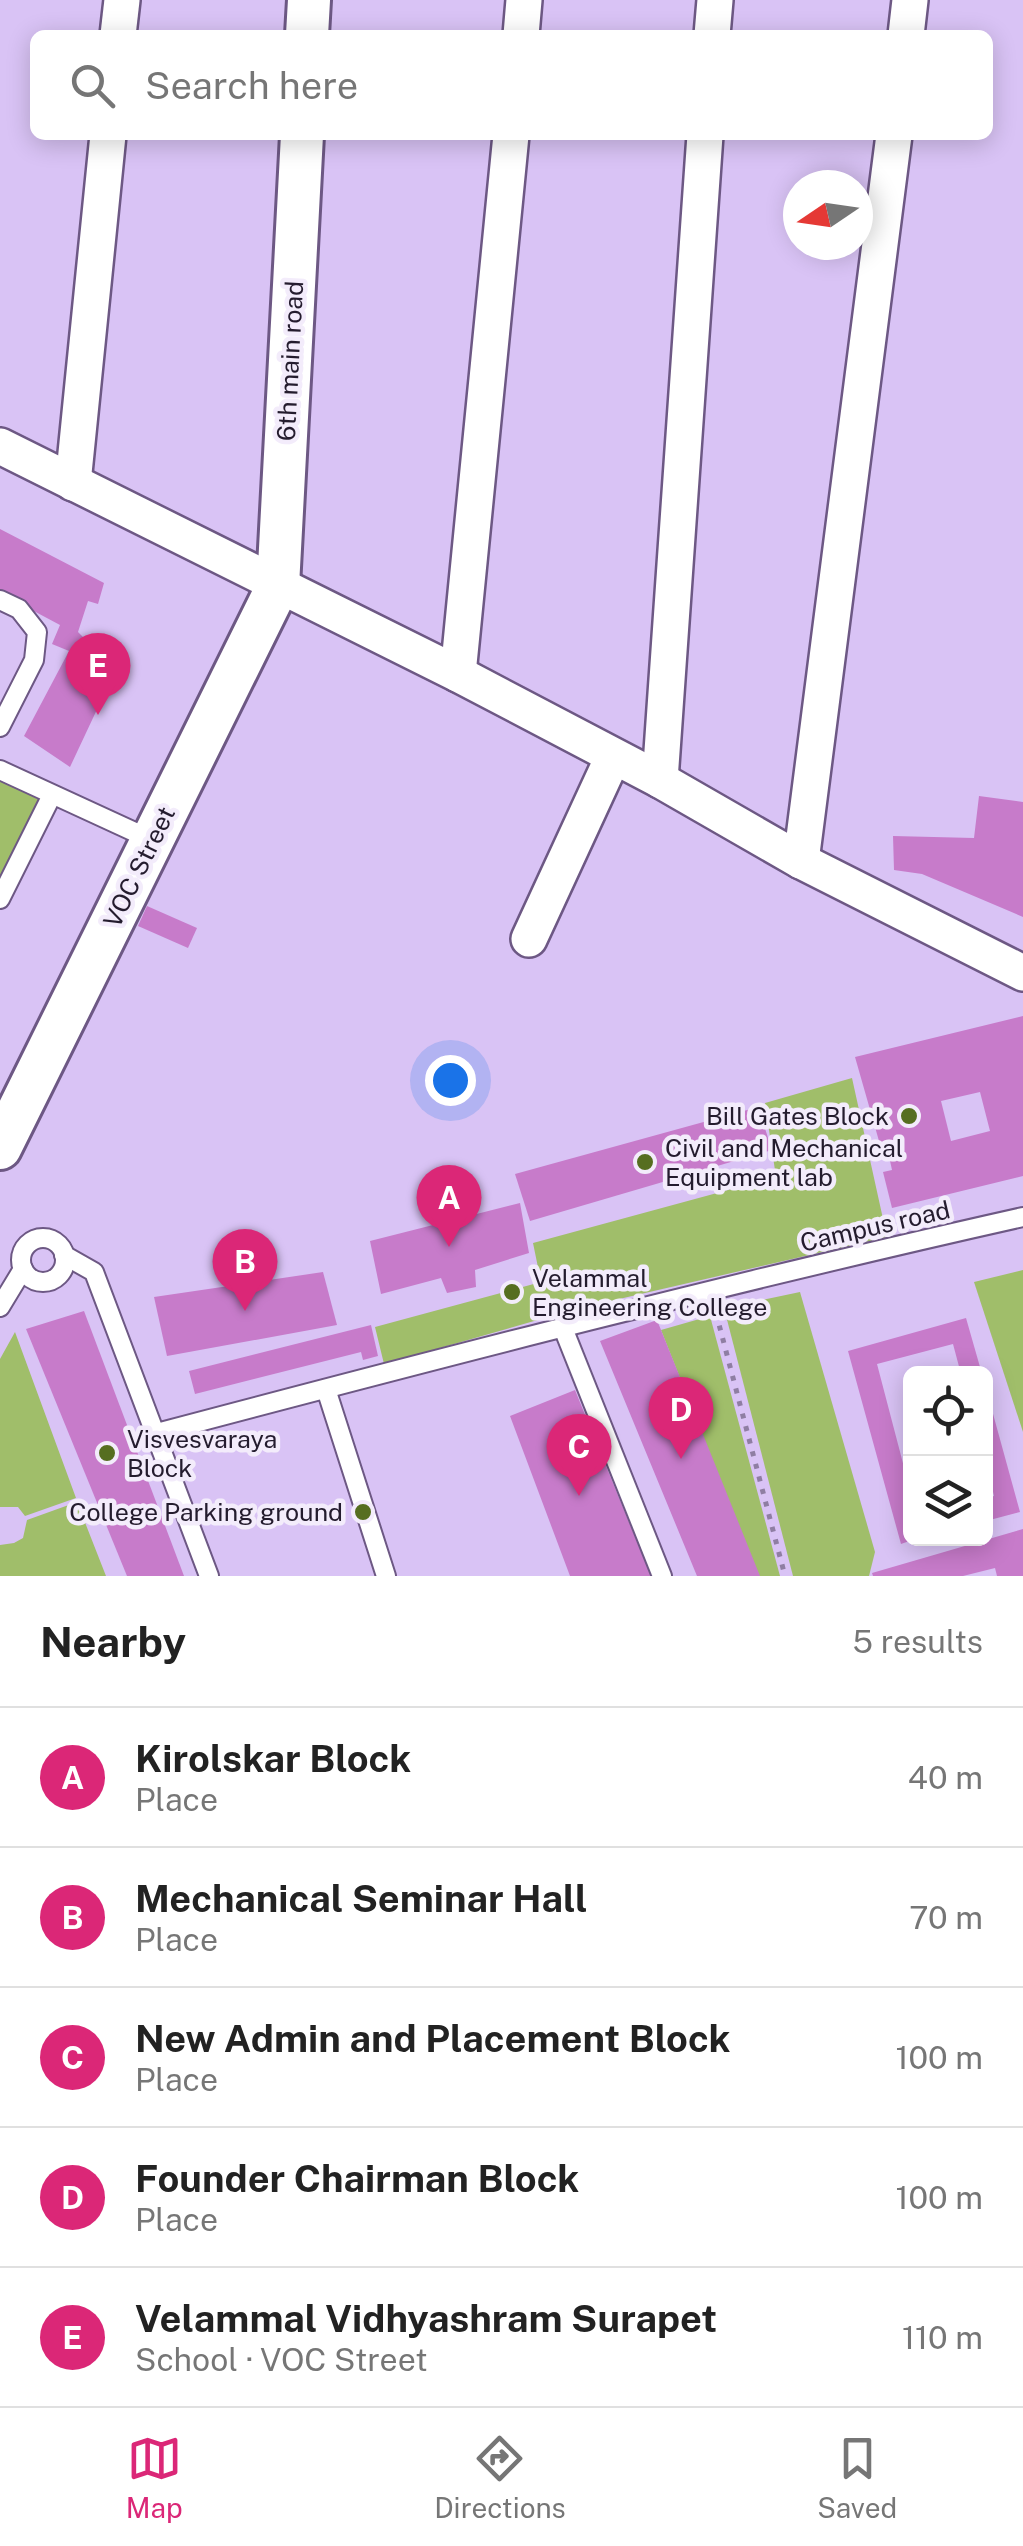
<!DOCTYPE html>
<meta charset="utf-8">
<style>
:root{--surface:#fff;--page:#f6f6f6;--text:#222;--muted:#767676;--line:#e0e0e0;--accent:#db2777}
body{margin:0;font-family:"Public Sans",sans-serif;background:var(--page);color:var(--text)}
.controls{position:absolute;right:30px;bottom:30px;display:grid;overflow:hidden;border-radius:15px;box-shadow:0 5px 25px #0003}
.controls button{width:90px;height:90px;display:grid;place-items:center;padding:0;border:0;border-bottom:2px solid var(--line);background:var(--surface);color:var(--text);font:50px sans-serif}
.compass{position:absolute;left:783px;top:170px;width:90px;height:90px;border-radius:50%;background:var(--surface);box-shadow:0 5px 25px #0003;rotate:257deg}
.you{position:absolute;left:450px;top:1080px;width:35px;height:35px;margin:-25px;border:8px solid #fff;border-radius:50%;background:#1a73e8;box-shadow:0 0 0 15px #1a73e833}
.badge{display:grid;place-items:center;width:65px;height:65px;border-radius:50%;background:var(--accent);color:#fff;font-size:32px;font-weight:700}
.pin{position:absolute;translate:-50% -82px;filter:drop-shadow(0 2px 5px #0008)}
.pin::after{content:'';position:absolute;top:52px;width:35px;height:30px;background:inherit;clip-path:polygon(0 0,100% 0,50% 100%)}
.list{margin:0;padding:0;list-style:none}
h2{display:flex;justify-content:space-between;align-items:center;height:130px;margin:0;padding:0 40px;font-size:42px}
h2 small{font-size:32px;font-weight:400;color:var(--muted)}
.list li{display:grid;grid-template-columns:65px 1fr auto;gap:30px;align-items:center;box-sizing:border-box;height:140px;padding:0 40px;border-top:2px solid var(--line)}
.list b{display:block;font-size:38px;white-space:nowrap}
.list p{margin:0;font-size:32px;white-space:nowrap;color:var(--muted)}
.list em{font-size:32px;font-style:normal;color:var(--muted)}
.icon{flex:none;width:55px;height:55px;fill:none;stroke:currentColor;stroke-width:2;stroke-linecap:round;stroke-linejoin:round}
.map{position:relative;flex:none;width:1023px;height:1576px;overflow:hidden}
.search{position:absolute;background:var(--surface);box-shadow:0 5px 25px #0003;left:30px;right:30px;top:30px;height:110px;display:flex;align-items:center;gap:25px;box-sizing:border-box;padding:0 35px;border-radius:15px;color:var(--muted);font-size:38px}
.sheet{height:830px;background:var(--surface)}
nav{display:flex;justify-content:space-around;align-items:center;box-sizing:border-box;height:140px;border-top:2px solid var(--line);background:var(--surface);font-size:28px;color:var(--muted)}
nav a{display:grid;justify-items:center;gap:5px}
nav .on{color:var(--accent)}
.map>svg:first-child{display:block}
.green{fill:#a0be6a}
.building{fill:#c77bca;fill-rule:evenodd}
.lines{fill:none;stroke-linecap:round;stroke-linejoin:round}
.service-casing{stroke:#6d5884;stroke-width:22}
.minor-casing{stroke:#6d5884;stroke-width:40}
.tertiary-casing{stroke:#6d5884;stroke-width:48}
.path{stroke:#8f7ea3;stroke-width:5;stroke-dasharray:5 8;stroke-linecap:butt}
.service{stroke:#fff;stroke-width:18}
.minor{stroke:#fff;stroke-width:35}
.tertiary{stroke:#fff;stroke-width:42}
.poi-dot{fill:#566e20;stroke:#f3ecfb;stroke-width:4}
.labels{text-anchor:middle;stroke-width:9;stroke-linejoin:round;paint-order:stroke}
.street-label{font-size:25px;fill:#241c2e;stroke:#f3ecfb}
.poi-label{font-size:25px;fill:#241c2e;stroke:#f3ecfb;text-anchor:start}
</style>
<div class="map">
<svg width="1023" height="1576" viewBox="0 0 1023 1576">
<rect width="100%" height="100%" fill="#d9c3f5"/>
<!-- green -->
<g class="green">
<path d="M0,778l41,23 -41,81z"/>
<path d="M852,1078l35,159 -311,72 -192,55 -9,-37 166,-45 -8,-39 243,-66 -11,-74z"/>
<path d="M1023,1270v162l-49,-150z"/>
<path d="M800,1292l75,260 -6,24h-76l-69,-268z"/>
<path d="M710,1316l70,260h-22l-97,-246z"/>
<path d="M15,1332l61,166 -51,18 -7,-9h-18v-148z"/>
<path d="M77,1502l29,74h-106v-31l14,-2 9,-5 4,-18z"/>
</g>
<!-- building -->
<g class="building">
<path d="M0,529l104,54 -6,21 -10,-3 -10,31 9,9 36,13 -53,113 -46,-31 45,-85 -17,-7 8,-19 -60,-32z"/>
<path d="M979,796l44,6v115l-101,-43 -28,-4 -1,-34 81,2z"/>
<path d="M147,906l50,22 -9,20 -50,-22z"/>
<path d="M1023,1016v160l-131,32 -9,-36 9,-2 -5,-23 -6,1 -26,-91zM980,1092l10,39 -39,10 -10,-40z"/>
<path d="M758,1107l14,43 -242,71 -15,-47z"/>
<path d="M520,1203l9,50 -54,17 1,17 -29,6 -6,-15 -60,16 -11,-53z"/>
<path d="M323,1272l14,53 -170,31 -13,-59z"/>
<path d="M84,1311l100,265h-57l-101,-247z"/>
<path d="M966,1318l16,56h-21l-8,-30 -76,20 33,126v48h8l-17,6 -53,-193z"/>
<path d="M657,1320l4,10 99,246h-63l-97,-235z"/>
<path d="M371,1325l7,31 -15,4 -2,-8 -166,42 -6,-23z"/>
<path d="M575,1390l76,186h-81l-60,-160z"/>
<path d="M987,1392l33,120 -34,9v-23l8,-2 -8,-33z"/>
<path d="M1023,1529v47h-26l-2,-8 -32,8h-90l-1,-3z"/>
</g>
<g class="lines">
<!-- service casing -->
<g class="service-casing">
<g id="service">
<path d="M0,600l19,9 18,23 -3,28 -34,67"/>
<path d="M0,770l152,70"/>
<path d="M0,899l52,-104"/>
<circle cx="43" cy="1260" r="22"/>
<path d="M64,1255l30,17 115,304"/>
<path d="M0,1307l23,-38"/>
<path d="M563,1328l99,248"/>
<path d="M326,1389l60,187"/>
<path d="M157,1433c287,-76 576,-151 866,-216"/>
</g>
</g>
<!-- minor casing -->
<g class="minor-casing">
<g id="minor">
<path d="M118,35l4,-35"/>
<path d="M521,35l3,-35"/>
<path d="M712,35l3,-35"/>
<path d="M906,35l4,-35"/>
<path d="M0,446l458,228 202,106 141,81 222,112"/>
<path d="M73,483l35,-348"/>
<path d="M458,674l53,-539"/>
<path d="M660,780l45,-645"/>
<path d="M801,861l93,-726"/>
<path d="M529,939l84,-182"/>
</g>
</g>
<!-- tertiary casing -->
<g class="tertiary-casing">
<g id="tertiary">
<path d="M307,35l2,-35"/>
<path d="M0,1148l278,-562 24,-451"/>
</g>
</g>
<!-- path -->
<path class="path" d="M716,1313l69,263"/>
<!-- service -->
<use href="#service" class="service"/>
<!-- minor -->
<use href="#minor" class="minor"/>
<!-- tertiary -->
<use href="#tertiary" class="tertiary"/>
</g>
<!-- markers -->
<g class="poi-dot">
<circle cx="909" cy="1116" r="10"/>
<circle cx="645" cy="1162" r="10"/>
<circle cx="512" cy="1292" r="10"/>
<circle cx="107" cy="1453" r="10"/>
<circle cx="363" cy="1512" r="10"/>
</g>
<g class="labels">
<!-- street labels -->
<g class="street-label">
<text transform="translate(290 361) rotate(-87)" y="9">6th main road</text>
<text transform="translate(139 867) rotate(-64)" y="9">VOC Street</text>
<text transform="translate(875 1226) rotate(-13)" y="9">Campus road</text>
</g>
<!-- poi labels -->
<g class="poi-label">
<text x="889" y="1125" text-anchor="end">Bill Gates Block</text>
<text x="665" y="1157">Civil and Mechanical<tspan x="665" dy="29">Equipment lab</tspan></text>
<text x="532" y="1287">Velammal<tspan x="532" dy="29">Engineering College</tspan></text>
<text x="127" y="1448">Visvesvaraya<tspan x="127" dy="29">Block</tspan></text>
<text x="343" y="1521" text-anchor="end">College Parking ground</text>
</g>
</g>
</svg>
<div class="controls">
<button><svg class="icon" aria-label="locate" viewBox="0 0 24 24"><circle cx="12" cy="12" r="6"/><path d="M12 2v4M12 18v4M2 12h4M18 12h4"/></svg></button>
<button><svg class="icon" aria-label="layers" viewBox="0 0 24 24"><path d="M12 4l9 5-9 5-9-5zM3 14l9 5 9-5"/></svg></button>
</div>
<svg class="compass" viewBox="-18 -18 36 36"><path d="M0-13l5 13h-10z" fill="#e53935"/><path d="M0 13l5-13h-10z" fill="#767676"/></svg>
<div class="you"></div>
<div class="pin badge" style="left:449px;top:1247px">A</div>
<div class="pin badge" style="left:245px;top:1311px">B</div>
<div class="pin badge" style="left:579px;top:1496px">C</div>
<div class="pin badge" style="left:681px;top:1459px">D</div>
<div class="pin badge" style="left:98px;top:715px">E</div>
<div class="search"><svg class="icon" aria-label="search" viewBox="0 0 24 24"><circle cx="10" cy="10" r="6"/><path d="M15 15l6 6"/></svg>Search here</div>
</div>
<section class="sheet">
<h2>Nearby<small>5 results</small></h2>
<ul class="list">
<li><span class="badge">A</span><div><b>Kirolskar Block</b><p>Place</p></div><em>40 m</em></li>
<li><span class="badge">B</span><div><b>Mechanical Seminar Hall</b><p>Place</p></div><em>70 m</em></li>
<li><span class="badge">C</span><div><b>New Admin and Placement Block</b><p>Place</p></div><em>100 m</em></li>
<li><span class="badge">D</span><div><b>Founder Chairman Block</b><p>Place</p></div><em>100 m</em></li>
<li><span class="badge">E</span><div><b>Velammal Vidhyashram Surapet</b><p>School · VOC Street</p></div><em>110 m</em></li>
</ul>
</section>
<nav>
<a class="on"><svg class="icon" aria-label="map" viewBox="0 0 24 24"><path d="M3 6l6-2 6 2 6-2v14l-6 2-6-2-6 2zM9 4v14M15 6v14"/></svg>Map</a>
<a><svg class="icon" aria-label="directions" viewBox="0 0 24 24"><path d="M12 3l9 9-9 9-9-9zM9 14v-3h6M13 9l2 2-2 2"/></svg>Directions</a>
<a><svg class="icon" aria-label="saved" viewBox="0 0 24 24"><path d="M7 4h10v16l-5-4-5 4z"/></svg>Saved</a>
</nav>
